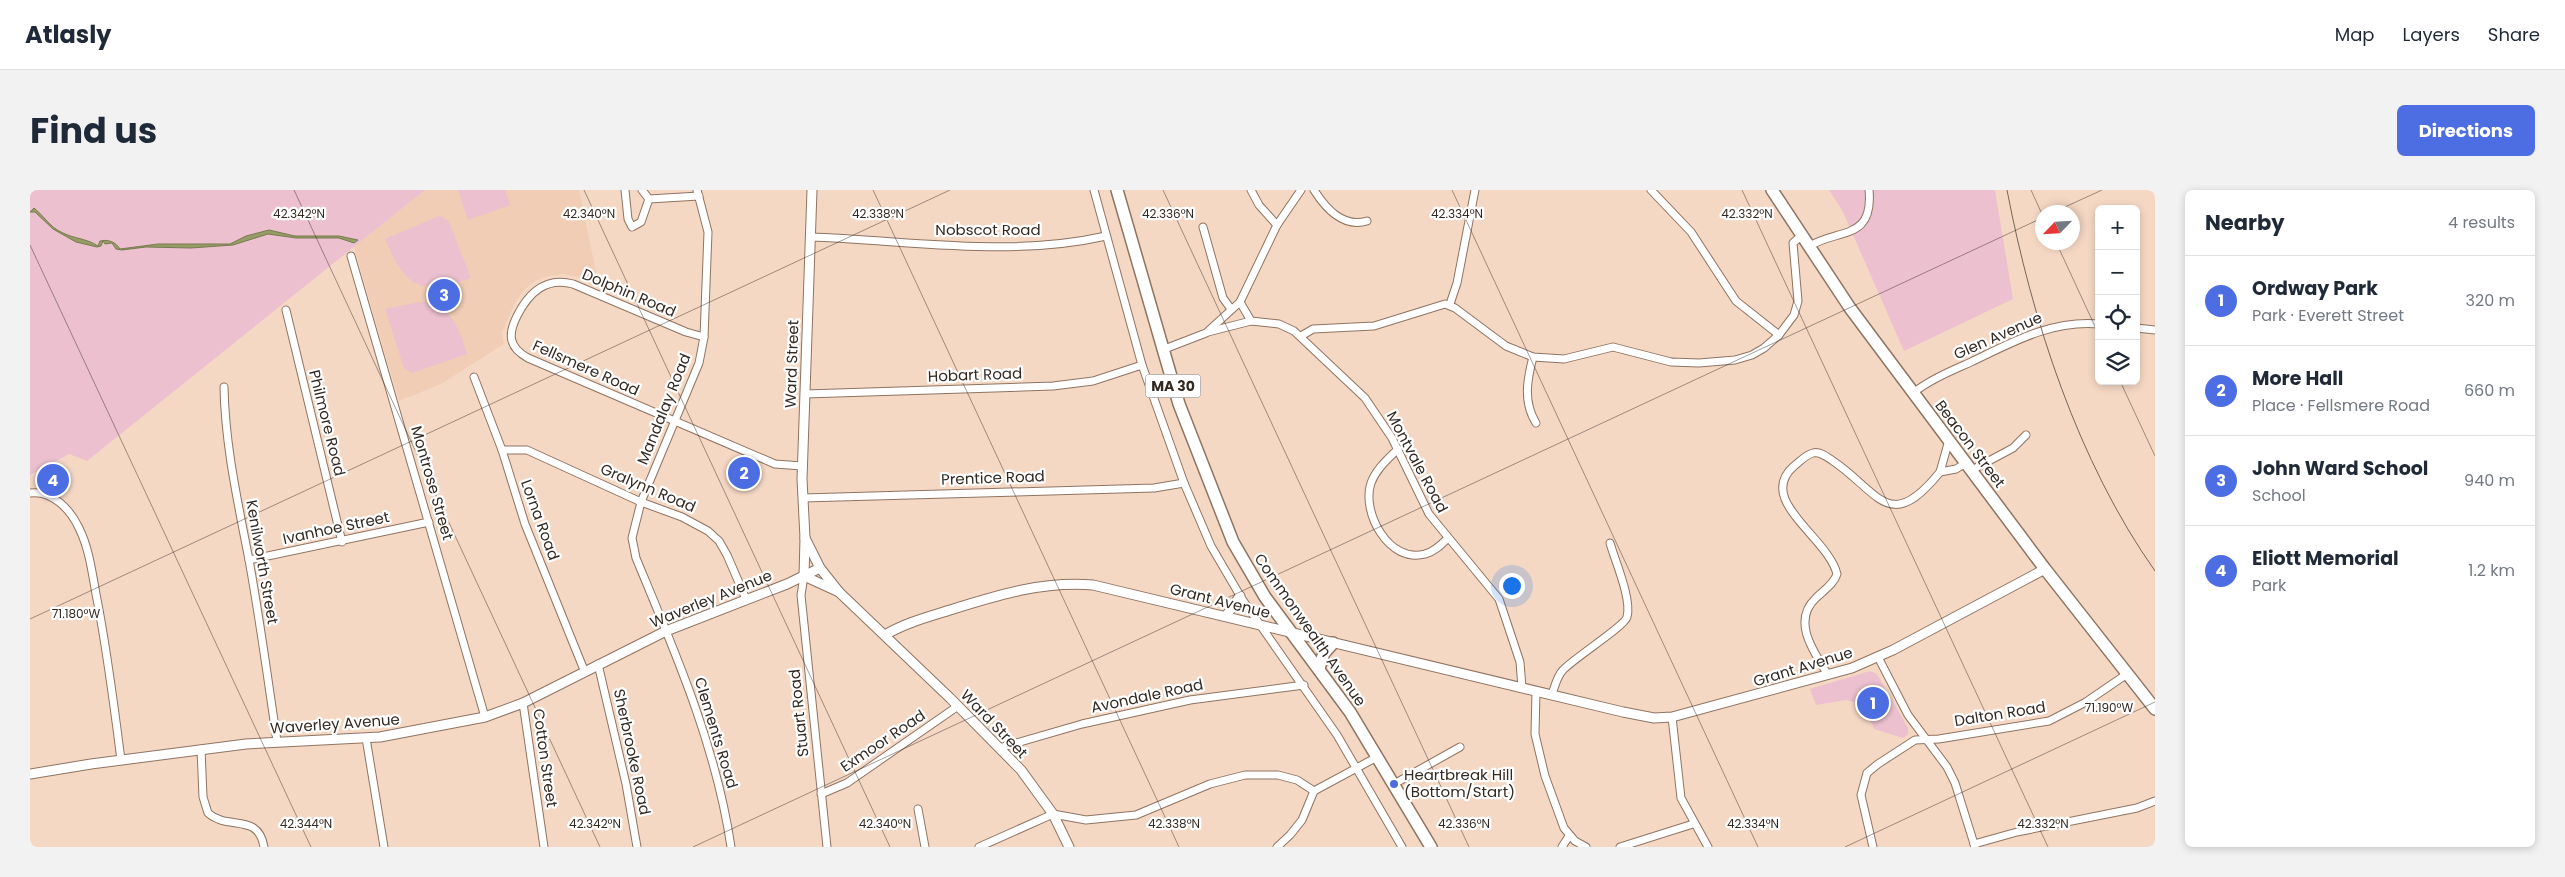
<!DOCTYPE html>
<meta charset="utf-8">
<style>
:root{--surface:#fff;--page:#f2f2f3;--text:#1f2937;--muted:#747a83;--line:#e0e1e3;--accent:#4d6ee2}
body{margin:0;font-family:Poppins,sans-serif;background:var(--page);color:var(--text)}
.controls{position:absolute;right:15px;top:15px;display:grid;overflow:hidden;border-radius:8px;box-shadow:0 2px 8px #0003}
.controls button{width:45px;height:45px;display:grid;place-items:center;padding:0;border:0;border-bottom:1px solid var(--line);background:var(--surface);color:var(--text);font:25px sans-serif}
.compass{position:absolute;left:2005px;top:15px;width:45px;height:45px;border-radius:50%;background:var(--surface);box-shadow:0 2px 8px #0003;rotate:245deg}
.you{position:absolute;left:1481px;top:395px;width:18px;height:18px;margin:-12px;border:4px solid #fff;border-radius:50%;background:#1a73e8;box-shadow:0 0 0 8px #1a73e833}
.badge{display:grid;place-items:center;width:32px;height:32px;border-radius:50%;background:var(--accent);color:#fff;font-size:16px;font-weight:700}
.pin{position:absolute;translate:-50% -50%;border:2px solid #fff;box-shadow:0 1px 5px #0006}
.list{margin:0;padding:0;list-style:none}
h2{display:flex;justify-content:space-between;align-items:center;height:65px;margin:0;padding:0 20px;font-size:21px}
h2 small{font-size:16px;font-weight:400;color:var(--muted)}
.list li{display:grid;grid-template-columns:32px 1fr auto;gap:15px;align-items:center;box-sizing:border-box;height:90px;padding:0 20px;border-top:1px solid var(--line)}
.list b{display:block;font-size:19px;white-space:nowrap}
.list p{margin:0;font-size:16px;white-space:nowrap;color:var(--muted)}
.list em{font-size:16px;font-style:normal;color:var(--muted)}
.icon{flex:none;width:28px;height:28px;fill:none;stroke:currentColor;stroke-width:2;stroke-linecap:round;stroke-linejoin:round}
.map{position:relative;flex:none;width:2125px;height:657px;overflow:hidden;border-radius:8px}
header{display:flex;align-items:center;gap:30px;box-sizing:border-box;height:70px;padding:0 25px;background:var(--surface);border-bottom:1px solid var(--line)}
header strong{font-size:24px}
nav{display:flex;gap:28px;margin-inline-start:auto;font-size:18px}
.intro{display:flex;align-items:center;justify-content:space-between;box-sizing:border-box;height:120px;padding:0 30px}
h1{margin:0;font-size:35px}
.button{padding:12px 22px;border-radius:8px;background:var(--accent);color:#fff;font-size:18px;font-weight:700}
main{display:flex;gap:30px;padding:0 30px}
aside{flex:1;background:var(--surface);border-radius:8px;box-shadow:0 2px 8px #0003}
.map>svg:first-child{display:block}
.built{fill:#f0cdb4}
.green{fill:#ecc0ce}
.water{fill:#959d65;stroke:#787a51}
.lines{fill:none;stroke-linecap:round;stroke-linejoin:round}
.minor-casing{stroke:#8f7462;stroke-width:9}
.tertiary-casing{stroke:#8f7462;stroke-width:11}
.primary-casing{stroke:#8f7462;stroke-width:14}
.minor{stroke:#fff;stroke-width:7}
.tertiary{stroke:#fff;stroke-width:9}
.primary{stroke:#fff;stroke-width:11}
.tram{stroke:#766559;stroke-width:1}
.ticks{fill:none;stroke:#342921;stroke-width:1;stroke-opacity:0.45}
.poi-dot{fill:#4d6ee2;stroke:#fff;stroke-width:2}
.labels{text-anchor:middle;stroke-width:4.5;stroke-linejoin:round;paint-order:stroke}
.shield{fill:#fff;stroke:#716964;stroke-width:1}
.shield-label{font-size:14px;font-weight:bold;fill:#342921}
.street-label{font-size:15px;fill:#342921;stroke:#fff}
.poi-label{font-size:15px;fill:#342921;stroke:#fff;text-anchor:start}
.ticks-label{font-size:12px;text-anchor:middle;fill:#342921;stroke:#fff;stroke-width:4.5;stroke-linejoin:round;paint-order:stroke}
</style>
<header>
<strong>Atlasly</strong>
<nav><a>Map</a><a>Layers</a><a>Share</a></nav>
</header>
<div class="intro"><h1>Find us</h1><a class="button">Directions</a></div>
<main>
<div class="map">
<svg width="2125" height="657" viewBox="0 0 2125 657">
<rect width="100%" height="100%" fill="#f5d8c4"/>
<!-- built -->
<path class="built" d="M395,0h154l20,96 -22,-9 -14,-3 -14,2 -14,5 -10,8 -10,14 -13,29 2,12 -63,40 -42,17 -45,-154z"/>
<!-- green -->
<g class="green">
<path d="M0,0h395l-338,271 -18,-7 -39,21z"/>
<path d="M428,0h47l5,15 -42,15z"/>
<path d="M1799,0h166l18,109 -109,52 -61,-139z"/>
<path d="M409,26l9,4 23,58c-51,18 -65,10 -86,-39z"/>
<path d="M390,112c31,3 39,26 47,52l-55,19 -8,-5 -19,-59z"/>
<path d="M26,278l7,5 -1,20 -17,-10 -2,-4 2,-5z"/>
<path d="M1840,481l7,3 31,54v6l-5,4 -29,-9 -10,-24 -18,-5 -30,5 -6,-16z"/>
</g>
<!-- water -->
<path class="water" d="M4,18c10,8 16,19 27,24 13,7 25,6 37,14l2,-5c8,-2 16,1 20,8l38,-5h72l16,-8 23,-6 26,6h44l19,4 -4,3 -15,-5h-43l-28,-4 -35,11 -42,3 -45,-1 -24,3 -6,-1 -4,-6 -7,1 -2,-3 -2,5 -4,1 -21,-5 -23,-13 -18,-17h-5z"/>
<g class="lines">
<!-- minor casing -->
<g class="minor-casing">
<g id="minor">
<path d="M595,0l3,29 4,8 9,-5 8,-23"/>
<path d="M612,0l7,9"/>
<path d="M667,0l11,42 -4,105 -5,26 -58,139 -9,36 4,20c39,94 80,187 95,289"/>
<path d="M1064,0l48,175 42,118 27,63 31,53 95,136 65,112"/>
<path d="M1221,0l8,15 18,20"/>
<path d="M1284,0c12,19 29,38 53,31"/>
<path d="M1621,0l40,42 45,69 43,34"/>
<path d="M619,9l50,-3"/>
<path d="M1173,37l20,71 8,11"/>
<path d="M780,47c98,3 199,21 296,-1"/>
<path d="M1778,57c28,-19 66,-5 61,-57"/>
<path d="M321,66l134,461"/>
<path d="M1210,112l11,19 28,3 15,7 71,67 27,40 37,76 70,85 21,63 2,26"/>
<path d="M1420,114l7,-21 18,-93"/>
<path d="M256,120l56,232"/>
<path d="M2106,138l19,2"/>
<path d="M1178,142l43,-11"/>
<path d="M1271,146l12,-7 61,-3 71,-22 10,4 51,38 27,11 31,2 49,-12 58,15 28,1 36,-3 17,-5 12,-7 15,-13 15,-20 4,-14 -5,-58 8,-7"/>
<path d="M674,147l-18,-5 -113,-48c-27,-7 -44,8 -56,32 -9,18 -9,31 11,42l247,106 27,2"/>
<path d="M1132,160l44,-17 34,-31 37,-77 24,-35"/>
<path d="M1503,167c-6,23 -10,45 3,66"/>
<path d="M444,187l28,73 23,74 59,146"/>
<path d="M194,197c1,58 14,116 25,173 11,60 19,121 28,181"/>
<path d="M1883,203c18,-14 38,-22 58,-31 42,-20 80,-42 128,-38"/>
<path d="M775,204l248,-8 40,-5 49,-16"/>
<path d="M1919,250l-9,32 16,-3 10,-6"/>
<path d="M1368,259c-10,10 -22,20 -27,34 -10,29 18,81 54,71 9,-2 16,-9 22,-15"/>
<path d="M472,260h25l114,52 41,15 26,14 11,10 8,14 19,44"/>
<path d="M1942,280l41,-22 13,-13"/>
<path d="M0,303c22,-3 40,16 49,35 10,20 13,44 17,66 11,55 18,111 25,166"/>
<path d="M773,308l351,-10 30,-5"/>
<path d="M219,370l180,-38"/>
<path d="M774,386l-3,19 26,252"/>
<path d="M1848,467l30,58 39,52 8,16 20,64"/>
<path d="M568,474l28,120 11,63"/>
<path d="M1798,485c-14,-23 -37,-54 -12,-77 7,-7 18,-14 21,-24 -9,-37 -82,-74 -43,-108 6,-4 11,-11 19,-13 7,-2 14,4 20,8 46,31 56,74 107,11"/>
<path d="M1506,501l-1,43 10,42 19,52 11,13 11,6"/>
<path d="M1522,504c3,-8 5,-18 11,-24 11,-12 62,-44 64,-53 5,-18 -12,-56 -17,-74"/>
<path d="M493,513l21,144"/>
<path d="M1642,527l9,81 27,49"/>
<path d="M336,548l18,109"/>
<path d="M969,558l83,-24 108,-24 114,-15"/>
<path d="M171,559l2,48 5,16c20,18 50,-1 56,34"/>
<path d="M1364,594l66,-37"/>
<path d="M791,604l26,-11 111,-77"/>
<path d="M888,619l7,38"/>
<path d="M1944,654l43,-12 120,-24 18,-7"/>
<path d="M949,657l74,-33 33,6 50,-5 74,-31 35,-9h33l19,5 17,11"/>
<path d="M1247,657l13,-12 12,-15 12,-29 63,-34"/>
<path d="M1532,657l7,-11"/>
<path d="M1590,657l73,-23"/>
<path d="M1843,657l-12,-52 6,-22 11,-9 37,-24 24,-1 110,-18 37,-19 41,-28"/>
</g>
</g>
<!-- tertiary casing -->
<g class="tertiary-casing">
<g id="tertiary">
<path d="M782,0l-10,289 3,59 -1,38 35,16"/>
<path d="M775,348l15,30 19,24 111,106 71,72 32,44 16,33"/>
<path d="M1196,426l14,-20"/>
<path d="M855,445c20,-12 43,-18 65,-25 48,-15 92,-29 143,-25l530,127 31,6 18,-1 180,-49 41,-18 152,-81"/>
<path d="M0,584l61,-10 155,-20 134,-7 105,-20 38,-14 143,-72 121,-47 33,-16"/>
</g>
</g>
<!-- primary casing -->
<g class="primary-casing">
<g id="primary">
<path d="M1087,0l62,214 54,138 32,55 85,115 81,135"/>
<path d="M1742,0l78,118 195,261 110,140"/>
<path d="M1289,478l5,-15 9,-10"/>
</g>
</g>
<!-- minor -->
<use href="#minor" class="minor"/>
<!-- tertiary -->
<use href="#tertiary" class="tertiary"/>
<!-- primary -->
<use href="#primary" class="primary"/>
<!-- tram -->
<path class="tram" d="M1977,0c25,130 71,272 148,381"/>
</g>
<!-- ticks -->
<path class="ticks" d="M264,0l306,657M554,0l306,657M843,0l306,657M1133,0l306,657M1422,0l306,657M1712,0l306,657M2001,0l11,24M2024,22l48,-22M2026,52l43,93M0,55l281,602M2090,191l35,75M0,429l920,-429M663,657l1349,-629M1815,657l310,-145"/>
<!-- markers -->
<circle class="poi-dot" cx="1364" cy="594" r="5"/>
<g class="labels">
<!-- shield labels -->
<rect class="shield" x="1115.5" y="184.5" width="55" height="23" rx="4"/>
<g class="shield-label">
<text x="1143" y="201">MA 30</text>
</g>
<!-- street labels -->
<g class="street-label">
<text x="958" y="45">Nobscot Road</text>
<text transform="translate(599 103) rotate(23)" y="5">Dolphin Road</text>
<text transform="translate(1968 146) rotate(-24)" y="5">Glen Avenue</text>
<text transform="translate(762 174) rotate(-88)" y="5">Ward Street</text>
<text transform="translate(556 178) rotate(24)" y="5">Fellsmere Road</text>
<text transform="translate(945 185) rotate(-2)" y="5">Hobart Road</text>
<text transform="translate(634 219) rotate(-68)" y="5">Mandalay Road</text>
<text transform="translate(297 233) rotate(76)" y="5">Philmore Road</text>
<text transform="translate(1940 254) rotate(53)" y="5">Beacon Street</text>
<text transform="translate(1387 272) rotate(62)" y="5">Montvale Road</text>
<text transform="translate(963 288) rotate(-2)" y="5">Prentice Road</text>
<text transform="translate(402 293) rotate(74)" y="5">Montrose Street</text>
<text transform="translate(618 298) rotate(23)" y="5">Gralynn Road</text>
<text transform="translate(510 330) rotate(70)" y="5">Lorna Road</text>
<text transform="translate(306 338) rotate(-12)" y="5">Ivanhoe Street</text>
<text transform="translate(232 372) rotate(80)" y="5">Kenilworth Street</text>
<text transform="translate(681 409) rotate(-22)" y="5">Waverley Avenue</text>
<text transform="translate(1190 411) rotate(14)" y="5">Grant Avenue</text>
<text transform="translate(1280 440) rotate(55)" y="5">Commonwealth Avenue</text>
<text transform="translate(1773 477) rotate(-17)" y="5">Grant Avenue</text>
<text transform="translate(1117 506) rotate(-12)" y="5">Avondale Road</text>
<text transform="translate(769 523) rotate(-96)" y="5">Stuart Road</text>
<text transform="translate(1970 524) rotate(-9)" y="5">Dalton Road</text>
<text transform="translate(305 534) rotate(-4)" y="5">Waverley Avenue</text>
<text transform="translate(964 534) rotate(46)" y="5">Ward Street</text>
<text transform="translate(686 543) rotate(73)" y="5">Clements Road</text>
<text transform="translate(853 551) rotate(-34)" y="5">Exmoor Road</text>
<text transform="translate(602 562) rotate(78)" y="5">Sherbrooke Road</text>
<text transform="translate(515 568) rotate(82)" y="5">Cotton Street</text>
</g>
<!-- poi labels -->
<g class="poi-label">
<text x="1374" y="590">Heartbreak Hill<tspan x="1374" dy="17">(Bottom/Start)</tspan></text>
</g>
</g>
<g class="ticks-label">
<text x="269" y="28">42.342°N</text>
<text x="559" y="28">42.340°N</text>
<text x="848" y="28">42.338°N</text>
<text x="1138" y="28">42.336°N</text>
<text x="1427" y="28">42.334°N</text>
<text x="1717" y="28">42.332°N</text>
<text x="46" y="428">71.180°W</text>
<text x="2079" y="522">71.190°W</text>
<text x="276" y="638">42.344°N</text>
<text x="565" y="638">42.342°N</text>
<text x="855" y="638">42.340°N</text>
<text x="1144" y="638">42.338°N</text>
<text x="1434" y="638">42.336°N</text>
<text x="1723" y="638">42.334°N</text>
<text x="2013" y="638">42.332°N</text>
</g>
</svg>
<div class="controls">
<button>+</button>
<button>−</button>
<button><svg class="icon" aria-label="locate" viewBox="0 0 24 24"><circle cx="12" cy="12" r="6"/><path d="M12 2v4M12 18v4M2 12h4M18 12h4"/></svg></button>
<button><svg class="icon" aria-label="layers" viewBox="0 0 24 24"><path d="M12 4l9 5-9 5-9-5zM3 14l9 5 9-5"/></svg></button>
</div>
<svg class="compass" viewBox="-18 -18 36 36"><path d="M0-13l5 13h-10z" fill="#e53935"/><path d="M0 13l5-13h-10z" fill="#747a83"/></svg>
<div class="you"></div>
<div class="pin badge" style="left:1843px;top:513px">1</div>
<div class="pin badge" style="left:714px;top:283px">2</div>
<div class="pin badge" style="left:414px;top:105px">3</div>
<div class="pin badge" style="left:23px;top:290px">4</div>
</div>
<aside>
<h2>Nearby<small>4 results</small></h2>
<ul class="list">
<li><span class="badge">1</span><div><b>Ordway Park</b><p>Park · Everett Street</p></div><em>320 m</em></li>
<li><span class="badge">2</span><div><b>More Hall</b><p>Place · Fellsmere Road</p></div><em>660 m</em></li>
<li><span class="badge">3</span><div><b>John Ward School</b><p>School</p></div><em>940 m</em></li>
<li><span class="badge">4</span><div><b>Eliott Memorial</b><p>Park</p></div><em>1.2 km</em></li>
</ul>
</aside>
</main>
